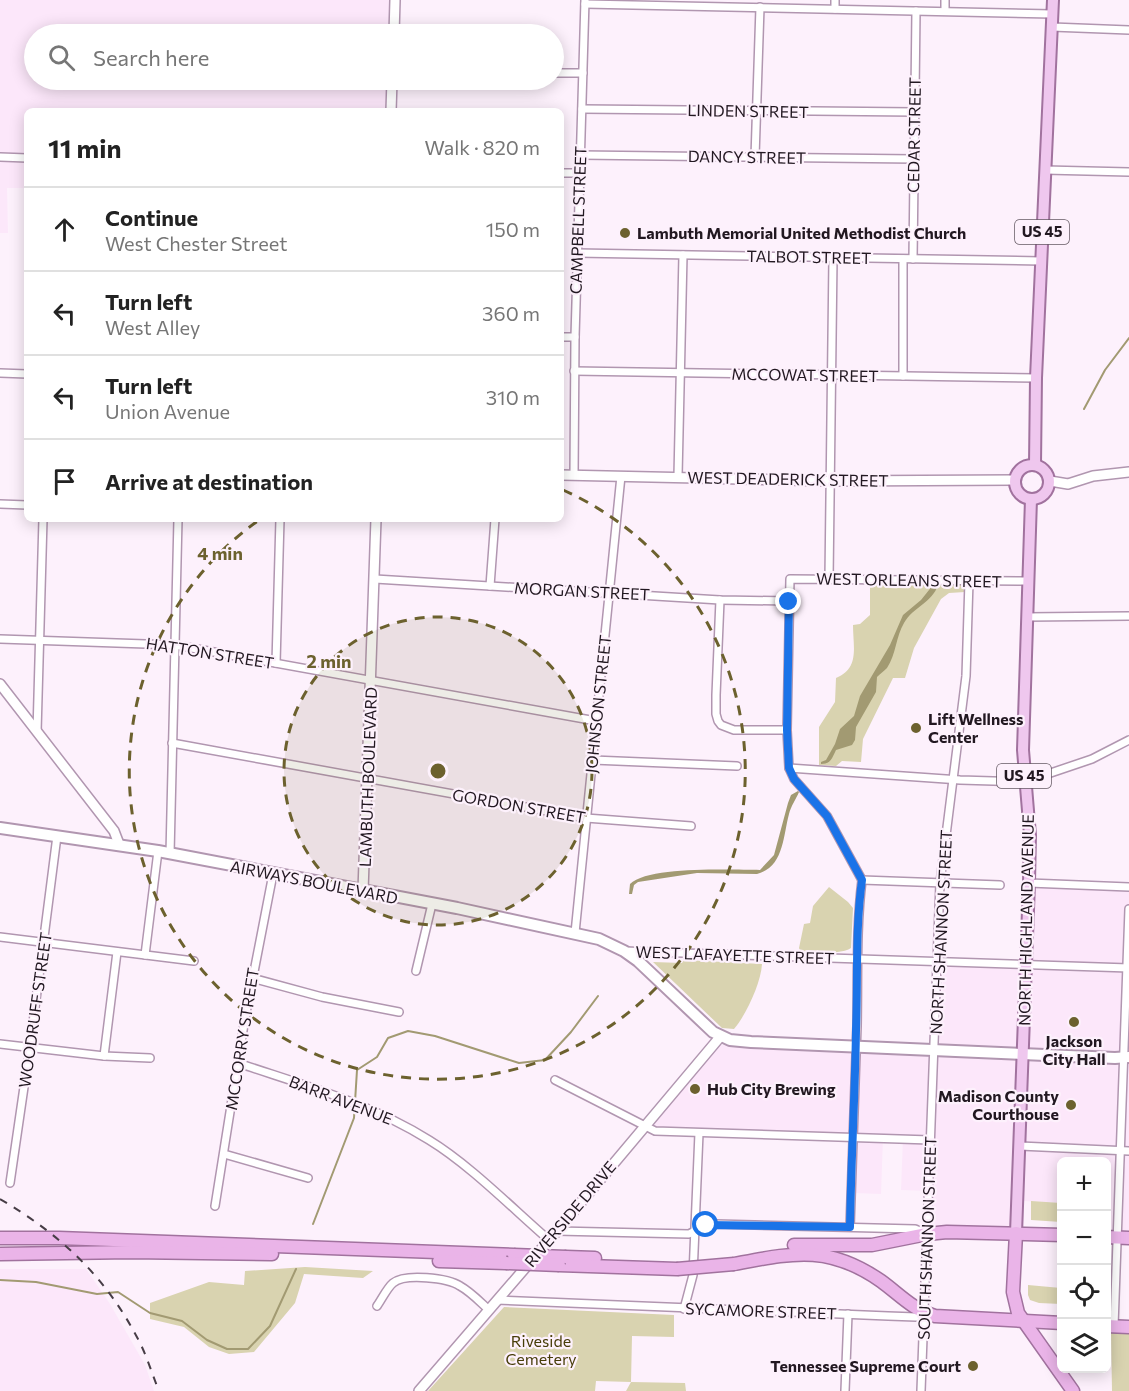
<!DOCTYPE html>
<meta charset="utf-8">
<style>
:root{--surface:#fff;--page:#f6f6f6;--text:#222;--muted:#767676;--line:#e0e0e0}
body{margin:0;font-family:Commissioner,sans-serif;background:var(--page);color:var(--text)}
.controls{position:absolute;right:18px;bottom:18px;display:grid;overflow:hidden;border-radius:9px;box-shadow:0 3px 15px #0003}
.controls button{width:54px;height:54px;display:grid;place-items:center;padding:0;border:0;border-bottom:2px solid var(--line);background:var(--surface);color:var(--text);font:30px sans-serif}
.stop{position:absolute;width:18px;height:18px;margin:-14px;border:4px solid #1a73e8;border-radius:50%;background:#fff}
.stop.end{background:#1a73e8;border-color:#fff;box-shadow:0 2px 6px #0008}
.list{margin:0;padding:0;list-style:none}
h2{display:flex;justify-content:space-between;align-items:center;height:78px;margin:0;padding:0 24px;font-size:26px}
h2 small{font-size:20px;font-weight:400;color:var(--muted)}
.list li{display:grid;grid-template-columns:39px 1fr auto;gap:18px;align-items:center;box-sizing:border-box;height:84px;padding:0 24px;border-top:2px solid var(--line)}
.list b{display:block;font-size:22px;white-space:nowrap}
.list p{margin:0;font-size:20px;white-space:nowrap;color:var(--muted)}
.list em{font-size:20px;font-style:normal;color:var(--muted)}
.icon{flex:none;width:33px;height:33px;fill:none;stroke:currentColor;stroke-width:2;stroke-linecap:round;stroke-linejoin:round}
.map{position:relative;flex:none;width:1129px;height:1391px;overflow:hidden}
.search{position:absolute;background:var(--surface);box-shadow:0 3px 15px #0003;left:24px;top:24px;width:540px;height:66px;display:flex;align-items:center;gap:15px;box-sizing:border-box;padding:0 21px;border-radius:33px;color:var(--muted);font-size:22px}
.panel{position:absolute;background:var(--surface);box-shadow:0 3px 15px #0003;left:24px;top:108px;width:540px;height:414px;border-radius:9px}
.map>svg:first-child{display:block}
.built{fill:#fce7fa}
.green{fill:#d9d3b0}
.water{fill:#a29a72}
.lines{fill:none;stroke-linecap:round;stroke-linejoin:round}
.stream{stroke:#a29a72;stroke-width:2}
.minor-casing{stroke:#b196b0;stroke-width:10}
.tertiary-casing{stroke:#b196b0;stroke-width:12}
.secondary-casing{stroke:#b196b0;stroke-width:14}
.primary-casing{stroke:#a1729e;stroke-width:14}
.trunk-casing{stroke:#a1729e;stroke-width:15}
.minor{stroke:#fff;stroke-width:7}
.tertiary{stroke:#fff;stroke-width:9}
.secondary{stroke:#fff;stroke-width:10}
.primary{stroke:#efc7ee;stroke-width:10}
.trunk{stroke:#eab4e8;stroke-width:12}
.rail{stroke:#473d46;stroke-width:2;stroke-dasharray:8 8;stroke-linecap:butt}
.trunk-bridge-casing{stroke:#a1729e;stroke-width:15;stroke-linecap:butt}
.trunk-bridge{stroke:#eab4e8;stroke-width:12}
.route{stroke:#1a73e8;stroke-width:8}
.ring{fill:none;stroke:#6c612e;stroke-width:3;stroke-dasharray:10 8}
.poi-dot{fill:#6c612e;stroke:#fdf1fc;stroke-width:2}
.labels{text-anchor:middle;stroke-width:4.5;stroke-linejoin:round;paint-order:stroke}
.shield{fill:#fdf1fc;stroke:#645963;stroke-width:1.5}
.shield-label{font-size:15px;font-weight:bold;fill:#221821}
.street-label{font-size:16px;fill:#221821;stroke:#fdf1fc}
.poi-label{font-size:16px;font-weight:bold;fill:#221821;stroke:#fdf1fc;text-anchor:start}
.park-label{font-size:16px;fill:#473d09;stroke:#fdf1fc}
.centre{fill:#6c612e;stroke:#fdf1fc;stroke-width:3}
.ring-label{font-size:18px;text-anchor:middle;font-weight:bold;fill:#6c612e;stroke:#fdf1fc;stroke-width:4.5;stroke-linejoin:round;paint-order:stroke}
</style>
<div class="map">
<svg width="1129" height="1391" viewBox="0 0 1129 1391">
<rect width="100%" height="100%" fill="#fdf1fc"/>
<!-- built -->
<g class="built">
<path d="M0,0h391l-1,34h-356v46h355l-1,31h-361v77h-20l1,45h-8z"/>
<path d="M1034,886l95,4v342l-22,-1 -1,-69h-44l-1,41 -37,-2v28l-93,-3 -1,-35 -29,-1 2,-52 -20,-1 -2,57 -27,-1v-58l-193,-6 -14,-3 72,-81 220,11 5,-91 87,5z"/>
<path d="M0,1269h86l24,35 35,61 9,26h-154z"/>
</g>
<!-- green -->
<g class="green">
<path d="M870,582l91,1 4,3v6l-16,1 -8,6 -27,49 -9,30h-12l-30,61 -2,23 -19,-1 -6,5 -17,-1v-38l16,-25 1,-24c24,-10 17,-31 17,-53l7,-1 10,-9z"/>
<path d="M829,887l19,15 5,6 -2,40c-8,6 -39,6 -50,5l-2,-5 5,-24 6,-1 3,-17z"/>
<path d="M684,960l78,4c-1,19 -16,51 -28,65l-12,-1 -69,-66 29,1z"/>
<path d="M1031,1201l30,2v19l-30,-2z"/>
<path d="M305,1267l68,4 -10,7 -59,-4 -9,29 -41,49 -25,2 -20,-7 -25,-20 -34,-8v-16l59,-21 35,3 1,-14z"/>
<path d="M1028,1285l33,3v16l-22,-1 -9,-3 -2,-5z"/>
<path d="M504,1307l170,8v22l-42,-1 -1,46 54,1 1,8h-60l5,-9 -35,-1 -1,10h-167z"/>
<path d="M1111,1331h18v60h-17z"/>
</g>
<!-- water -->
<g class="water">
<path d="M933,585h5c-6,18 -25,22 -34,38 -8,13 -8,32 -17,45 -3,3 -7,6 -10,9l-1,15 -20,35 -1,13 -3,5 -16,5c-4,8 -5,14 -15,14v-2l5,-2 9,-16 5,-15 14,-13 6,-20 30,-51 13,-30 18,-15z"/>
<path d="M798,791l1,1c-3,7 -8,14 -10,22 -6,22 -5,53 -32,60l-60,-1 -59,9 -4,3 -2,9h-3l1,-10c19,-18 102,-14 130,-14l14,-15 14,-52 3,-8z"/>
</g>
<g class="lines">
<!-- stream -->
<g class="stream">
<path d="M1084,409l21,-39 24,-32"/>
<path d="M313,1224l41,-106 3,-48 20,-13 11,-19 20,-7 27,5 84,27 26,-3 26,-28 27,-36"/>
<path d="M0,1280l36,2 61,12 21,-2 32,21 32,8 25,19 20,9h21l22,-23 26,-57"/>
</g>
<!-- minor casing -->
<g class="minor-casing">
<g id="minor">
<path d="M585,4l467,10"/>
<path d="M835,9v-9"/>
<path d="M945,11v-11"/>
<path d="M1052,27l77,3"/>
<path d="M554,73h29"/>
<path d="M582,109l333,3"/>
<path d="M580,155l334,4"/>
<path d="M0,157l27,1"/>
<path d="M755,157l5,-150"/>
<path d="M1045,170l84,2"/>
<path d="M561,173h19"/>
<path d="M577,253l464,8"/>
<path d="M913,259l3,-248"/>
<path d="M561,337h14"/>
<path d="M574,371l462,7"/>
<path d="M0,373l27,1"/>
<path d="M903,376v-117"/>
<path d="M574,475l1,-138 10,-337"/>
<path d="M678,476l5,-221"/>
<path d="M0,504l27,1"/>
<path d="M375,579l345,21 69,1"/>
<path d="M829,579l4,-321"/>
<path d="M490,586l5,-67"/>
<path d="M720,600l-4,95v19l2,7 3,4 13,5h53"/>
<path d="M1027,617l102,-1"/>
<path d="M0,639l175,6 421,76"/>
<path d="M276,663l4,-144"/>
<path d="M37,732l6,-213"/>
<path d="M172,743l414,75 105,8"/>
<path d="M593,760l144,6"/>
<path d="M789,768l171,12 64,2 68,-23 37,-19"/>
<path d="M170,854l8,-335"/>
<path d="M862,880l-35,-64 -33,-37 -5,-11 -2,-38 3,-151 238,2"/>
<path d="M862,880l138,5"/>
<path d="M1029,883l100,4"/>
<path d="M575,933l46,-457"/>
<path d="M0,937l194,24"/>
<path d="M624,951l505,17"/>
<path d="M145,955l13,-104"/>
<path d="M416,971l16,-67"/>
<path d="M252,978l70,19 77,15"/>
<path d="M0,1044l104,12 46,2"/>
<path d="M104,1056l13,-104"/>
<path d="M238,1063c65,22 132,40 191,77 41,25 83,68 120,100"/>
<path d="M555,1080l100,51 275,9"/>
<path d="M1020,1146l109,5"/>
<path d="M224,1154l84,24"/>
<path d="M10,1183l20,-137 27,-210"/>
<path d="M215,1206l30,-188 28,-144"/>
<path d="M850,1227c2,-67 5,-134 7,-201 1,-50 -1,-97 5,-146"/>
<path d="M557,1231l132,3 17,-9 10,-1 199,5 10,4"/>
<path d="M497,1300l391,16 28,1 8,-4"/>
<path d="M377,1306c5,-7 10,-18 16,-23 12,-10 55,-5 67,3 11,6 20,16 29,24"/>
<path d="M684,1309l9,-34 6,-142"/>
<path d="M1114,1326l15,-417"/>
<path d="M845,1391l3,-77"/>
<path d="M921,1391l19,-508 26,-207 3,-95"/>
</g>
</g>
<!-- tertiary casing -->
<g class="tertiary-casing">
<g id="tertiary">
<path d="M394,34l1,-34"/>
<path d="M391,111l1,-31"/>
<path d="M561,475l269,6 185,-1"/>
<path d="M1050,481l18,3 25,-8 36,-4"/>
<path d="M0,684l114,147 5,13"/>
<path d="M363,891l13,-372"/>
<path d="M419,1391l138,-160 163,-194"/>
</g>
</g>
<!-- secondary casing -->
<g class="secondary-casing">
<path id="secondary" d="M0,828l158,23 299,57 142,31 25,12 14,10 75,71 17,8 21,2 364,16 14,-1"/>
</g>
<!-- primary casing -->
<g class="primary-casing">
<g id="primary">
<path d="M1035,464l1,-86 17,-378"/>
<circle cx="1032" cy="482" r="17"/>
<path d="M1016,1233l13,-350 1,-48 -7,-85 8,-251"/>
</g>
</g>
<!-- trunk casing -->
<g class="trunk-casing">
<g id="trunk">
<path d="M1016,1233l-3,59 5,21 55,78"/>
<path d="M1106,1237l23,1"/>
<path d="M0,1238h59l455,17"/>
<path d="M794,1245h78l55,-11 20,-2 115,3"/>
<path d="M0,1254l131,-2 141,2"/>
<path d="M566,1257l29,1"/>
<path d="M439,1261l67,2"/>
<path d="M734,1264c59,-11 94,-20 147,17 18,13 32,29 54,35l127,7"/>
<path d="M559,1265l118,4"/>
<path d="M1106,1326l23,1"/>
</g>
</g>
<!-- minor -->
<use href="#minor" class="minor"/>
<!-- tertiary -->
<use href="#tertiary" class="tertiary"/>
<!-- secondary -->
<use href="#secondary" class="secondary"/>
<!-- primary -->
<use href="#primary" class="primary"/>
<!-- trunk -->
<use href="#trunk" class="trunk"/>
<!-- rail -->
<path class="rail" d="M0,1199c61,36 105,77 138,140 9,17 14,35 21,52"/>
<!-- trunk-bridge casing -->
<g class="trunk-bridge-casing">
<g id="trunk-bridge">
<path d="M514,1255l52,2"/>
<path d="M506,1263l53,2"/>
<path d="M677,1269l57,-5"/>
</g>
</g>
<!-- trunk-bridge -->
<use href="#trunk-bridge" class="trunk-bridge"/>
</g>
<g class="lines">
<!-- route -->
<path class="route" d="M706,1225l144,2c1,-66 5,-131 6,-197 2,-50 -1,-100 6,-150l-35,-64 -33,-37 -5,-11 -2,-38 2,-128"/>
</g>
<!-- distance rings -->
<circle cx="438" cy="771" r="154" fill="#6c612e" fill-opacity=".12"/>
<g class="ring">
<circle cx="438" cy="771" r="154"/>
<path d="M563 490A308 308 0 1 1 259 520"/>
</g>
<!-- markers -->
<g class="poi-dot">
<circle cx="625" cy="233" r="6"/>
<circle cx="916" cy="728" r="6"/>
<circle cx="1074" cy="1022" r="6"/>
<circle cx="695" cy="1089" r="6"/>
<circle cx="1071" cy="1105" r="6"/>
<circle cx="973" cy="1366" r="6"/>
</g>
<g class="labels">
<!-- shield labels -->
<g class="shield">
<rect x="1015" y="220" width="54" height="24" rx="4.5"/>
<rect x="997" y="764" width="54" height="24" rx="4.5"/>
</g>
<g class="shield-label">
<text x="1042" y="237">US 45</text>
<text x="1024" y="781">US 45</text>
</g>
<!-- street labels -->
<g class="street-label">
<text transform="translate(748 111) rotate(1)" y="6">LINDEN STREET</text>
<text transform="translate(914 135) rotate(-89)" y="6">CEDAR STREET</text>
<text transform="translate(747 157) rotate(1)" y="6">DANCY STREET</text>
<text transform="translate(578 220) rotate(-88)" y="6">CAMPBELL STREET</text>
<text transform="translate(809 257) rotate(1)" y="6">TALBOT STREET</text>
<text transform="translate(805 375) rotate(1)" y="6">MCCOWAT STREET</text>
<text transform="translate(788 479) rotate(1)" y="6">WEST DEADERICK STREET</text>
<text transform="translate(909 580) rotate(1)" y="6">WEST ORLEANS STREET</text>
<text transform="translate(582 591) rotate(3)" y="6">MORGAN STREET</text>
<text transform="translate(210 653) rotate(9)" y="6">HATTON STREET</text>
<text transform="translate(598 704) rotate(-84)" y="6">JOHNSON STREET</text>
<text transform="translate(368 777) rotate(-88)" y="6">LAMBUTH BOULEVARD</text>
<text transform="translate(519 806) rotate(10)" y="6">GORDON STREET</text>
<text transform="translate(314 882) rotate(11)" y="6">AIRWAYS BOULEVARD</text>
<text transform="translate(1026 920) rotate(-89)" y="6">NORTH HIGHLAND AVENUE</text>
<text transform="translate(941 932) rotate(-87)" y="6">NORTH SHANNON STREET</text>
<text transform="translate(735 955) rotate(2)" y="6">WEST LAFAYETTE STREET</text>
<text transform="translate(35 1010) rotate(-82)" y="6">WOODRUFF STREET</text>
<text transform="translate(242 1039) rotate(-81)" y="6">MCCORRY STREET</text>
<text transform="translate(341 1100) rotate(21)" y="6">BARR AVENUE</text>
<text transform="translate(570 1214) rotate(-50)" y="6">RIVERSIDE DRIVE</text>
<text transform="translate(927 1238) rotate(-88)" y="6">SOUTH SHANNON STREET</text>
<text transform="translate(761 1311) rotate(2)" y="6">SYCAMORE STREET</text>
</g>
<!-- poi labels -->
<g class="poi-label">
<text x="637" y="239">Lambuth Memorial United Methodist Church</text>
<text x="928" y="725">Lift Wellness<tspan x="928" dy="18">Center</tspan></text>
<text x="1074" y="1047" text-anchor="middle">Jackson<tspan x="1074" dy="18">City Hall</tspan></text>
<text x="707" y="1095">Hub City Brewing</text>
<text x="1059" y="1102" text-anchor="end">Madison County<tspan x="1059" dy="18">Courthouse</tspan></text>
<text x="961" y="1372" text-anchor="end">Tennessee Supreme Court</text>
</g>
<!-- park labels -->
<g class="park-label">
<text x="541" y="1347">Riveside<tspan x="541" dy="18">Cemetery</tspan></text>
</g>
</g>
<circle cx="438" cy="771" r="9" class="centre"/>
<g class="ring-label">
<text x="220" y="560">4 min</text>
<text x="329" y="668">2 min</text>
</g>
</svg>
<div class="controls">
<button>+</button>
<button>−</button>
<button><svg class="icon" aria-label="locate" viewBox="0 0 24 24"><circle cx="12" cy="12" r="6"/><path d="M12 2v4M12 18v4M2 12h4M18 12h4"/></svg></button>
<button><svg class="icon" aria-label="layers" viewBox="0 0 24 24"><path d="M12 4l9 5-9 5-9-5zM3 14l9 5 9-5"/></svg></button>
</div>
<div class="stop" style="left:706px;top:1225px"></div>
<div class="stop end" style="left:789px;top:602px"></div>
<div class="search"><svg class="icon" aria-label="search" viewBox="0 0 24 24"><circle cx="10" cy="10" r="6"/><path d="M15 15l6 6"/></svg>Search here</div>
<section class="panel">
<h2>11 min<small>Walk · 820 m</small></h2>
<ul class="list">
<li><svg class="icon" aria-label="ahead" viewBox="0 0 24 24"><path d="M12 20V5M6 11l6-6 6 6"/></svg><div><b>Continue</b><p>West Chester Street</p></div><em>150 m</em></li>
<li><svg class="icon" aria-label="left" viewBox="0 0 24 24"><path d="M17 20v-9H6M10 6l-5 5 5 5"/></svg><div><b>Turn left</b><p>West Alley</p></div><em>360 m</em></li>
<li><svg class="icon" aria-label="left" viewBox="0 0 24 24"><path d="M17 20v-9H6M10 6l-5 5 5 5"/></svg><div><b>Turn left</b><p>Union Avenue</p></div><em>310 m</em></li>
<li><svg class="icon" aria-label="arrive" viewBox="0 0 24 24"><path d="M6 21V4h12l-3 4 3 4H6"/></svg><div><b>Arrive at destination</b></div></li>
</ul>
</section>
</div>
